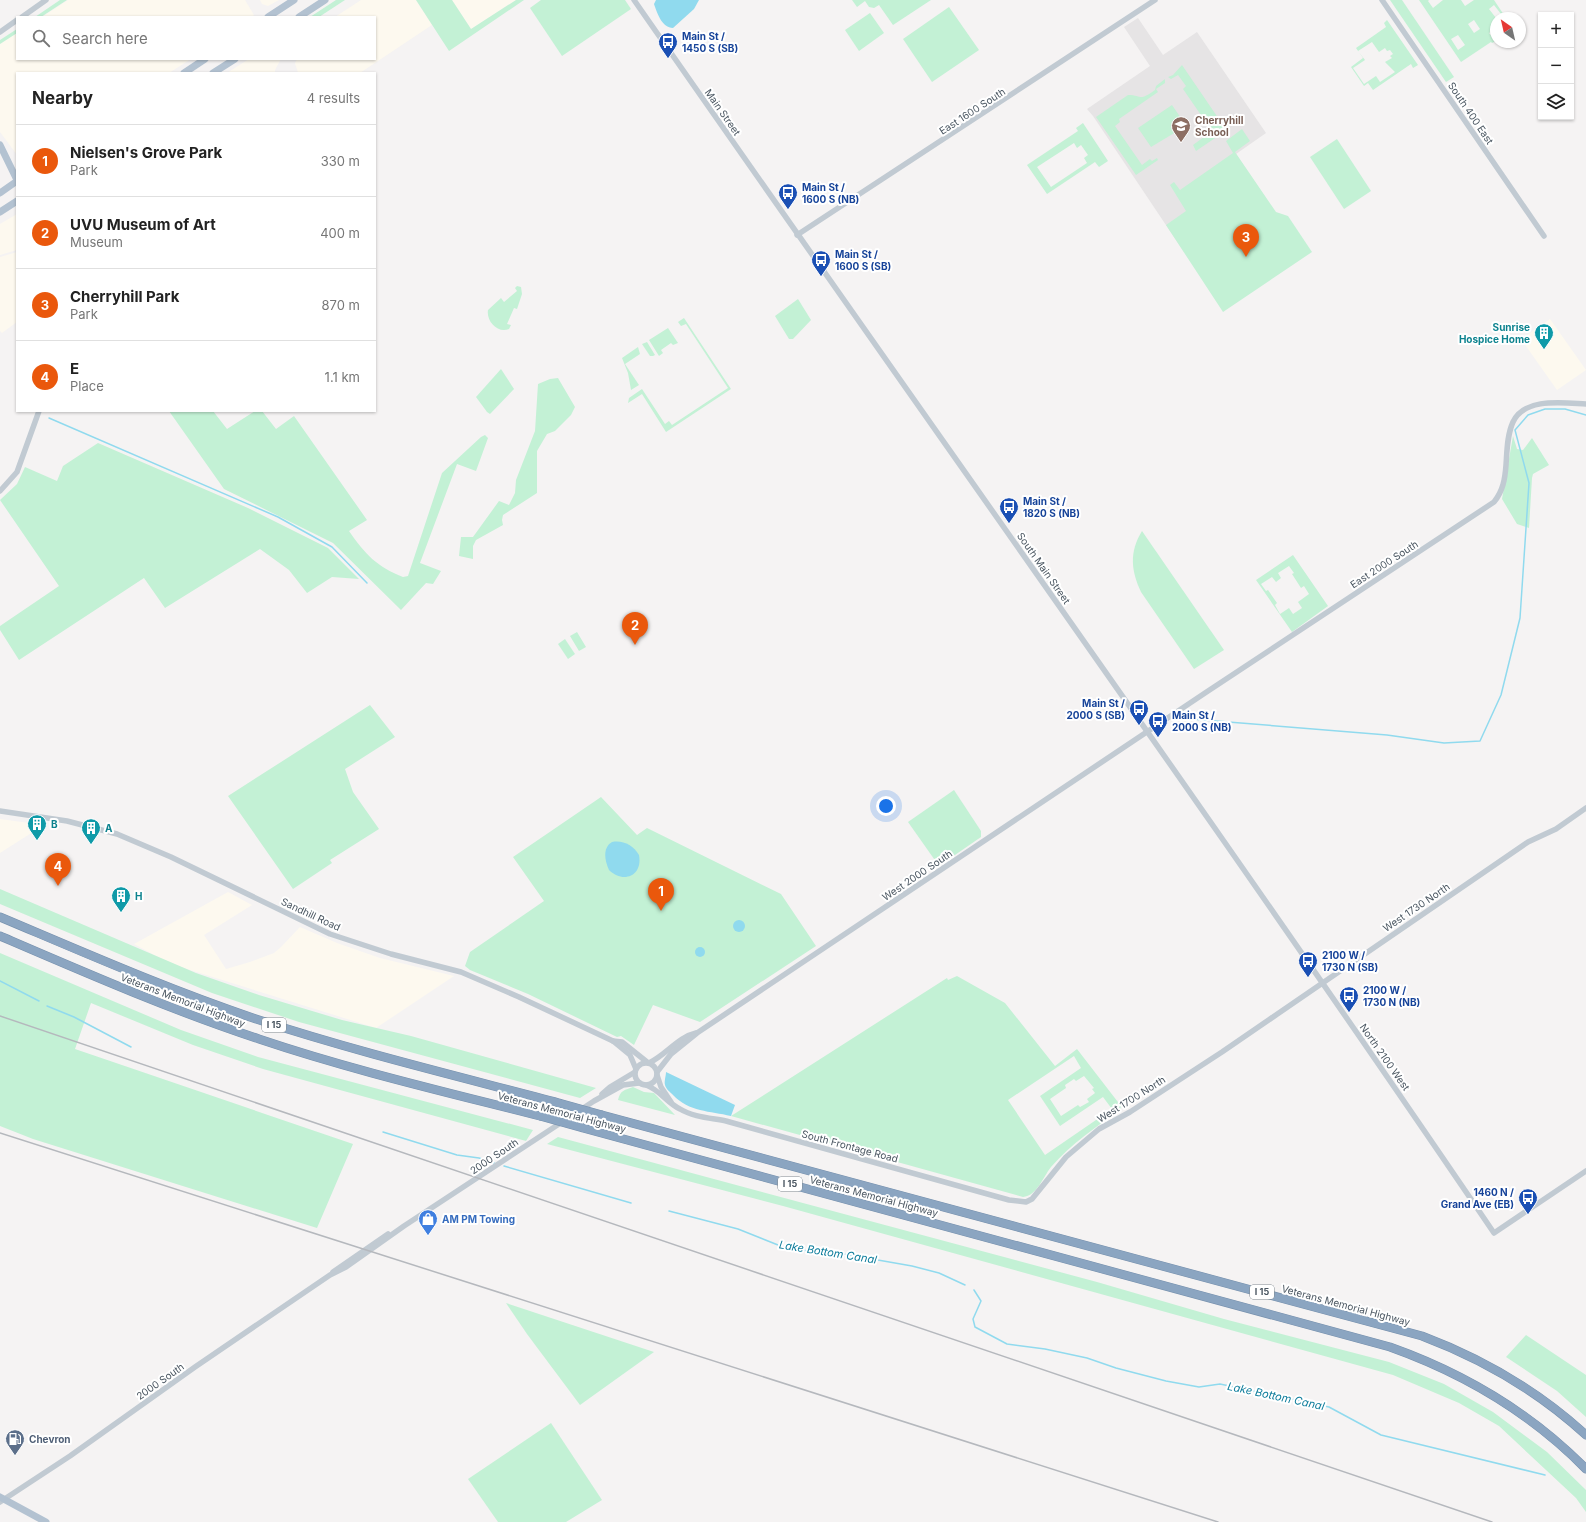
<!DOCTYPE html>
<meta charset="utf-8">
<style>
:root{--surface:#fff;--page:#f2f2f2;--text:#222;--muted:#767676;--line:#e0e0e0;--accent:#ea580c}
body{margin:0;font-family:Inter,sans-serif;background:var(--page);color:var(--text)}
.controls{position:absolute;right:12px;top:12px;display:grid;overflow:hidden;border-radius:0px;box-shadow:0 1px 3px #0004}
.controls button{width:36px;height:36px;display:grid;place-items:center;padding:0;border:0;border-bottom:1px solid var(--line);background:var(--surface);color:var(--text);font:20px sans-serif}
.compass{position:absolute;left:1490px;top:12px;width:36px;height:36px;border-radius:50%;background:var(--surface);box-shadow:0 1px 3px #0004;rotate:326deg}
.you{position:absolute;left:886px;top:806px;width:14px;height:14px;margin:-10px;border:3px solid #fff;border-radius:50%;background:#1a73e8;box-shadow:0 0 0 6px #1a73e833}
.badge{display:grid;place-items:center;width:26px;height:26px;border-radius:50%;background:var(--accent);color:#fff;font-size:13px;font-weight:700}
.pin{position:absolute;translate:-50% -33px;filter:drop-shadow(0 1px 2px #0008)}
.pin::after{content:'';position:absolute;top:21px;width:14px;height:12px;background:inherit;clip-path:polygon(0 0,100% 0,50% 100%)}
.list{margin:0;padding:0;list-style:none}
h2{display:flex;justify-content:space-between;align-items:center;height:52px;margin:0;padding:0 16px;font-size:17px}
h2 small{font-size:13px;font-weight:400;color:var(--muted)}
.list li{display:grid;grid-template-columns:26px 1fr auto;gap:12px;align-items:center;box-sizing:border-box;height:72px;padding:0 16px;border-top:1px solid var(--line)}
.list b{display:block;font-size:15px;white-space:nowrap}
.list p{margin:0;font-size:13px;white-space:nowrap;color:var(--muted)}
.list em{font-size:13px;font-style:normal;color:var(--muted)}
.icon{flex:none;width:22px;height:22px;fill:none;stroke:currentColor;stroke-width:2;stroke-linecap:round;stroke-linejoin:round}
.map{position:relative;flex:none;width:1586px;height:1522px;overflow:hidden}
.search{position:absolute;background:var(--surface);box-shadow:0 1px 3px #0004;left:16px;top:16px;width:360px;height:44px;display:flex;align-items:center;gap:10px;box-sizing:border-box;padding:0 14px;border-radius:0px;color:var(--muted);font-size:15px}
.panel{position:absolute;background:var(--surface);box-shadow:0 1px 3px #0004;left:16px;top:72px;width:360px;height:340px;border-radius:0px}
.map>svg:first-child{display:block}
.commercial{fill:#fdf9ef}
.education{fill:#e6e4e5}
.green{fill:#c3f1d5;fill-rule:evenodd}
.water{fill:#90daee}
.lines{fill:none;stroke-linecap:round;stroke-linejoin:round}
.stream{stroke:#90daee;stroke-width:1.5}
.highway-casing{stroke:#7690ad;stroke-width:9}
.minor{stroke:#c1cad2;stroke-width:5.5}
.major{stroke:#b3c2d1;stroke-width:7}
.highway{stroke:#8ba5c1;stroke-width:8}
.rail{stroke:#b5b8bd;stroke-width:1.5}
.highway-bridge-casing{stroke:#7690ad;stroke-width:9;stroke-linecap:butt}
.highway-bridge{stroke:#8ba5c1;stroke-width:8}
.labels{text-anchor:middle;stroke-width:4;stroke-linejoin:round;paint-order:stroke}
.shield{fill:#fff;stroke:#808990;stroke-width:1}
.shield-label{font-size:9px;font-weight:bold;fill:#4a5661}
.transit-label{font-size:10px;font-weight:bold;fill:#164399;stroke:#fff;text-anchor:start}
.street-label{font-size:10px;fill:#4a5661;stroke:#fff}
.education-label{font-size:10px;font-weight:bold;fill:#785e54;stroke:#fff;text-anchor:start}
.culture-label{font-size:10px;font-weight:bold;fill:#0d838f;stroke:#fff;text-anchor:start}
.shop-label{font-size:10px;font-weight:bold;fill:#366cbe;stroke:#fff;text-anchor:start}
.service-label{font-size:10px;font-weight:bold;fill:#4e5e75;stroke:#fff;text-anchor:start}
.water-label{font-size:11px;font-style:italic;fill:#0c7c9b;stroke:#fff}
</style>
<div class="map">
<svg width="1586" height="1522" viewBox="0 0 1586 1522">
<rect width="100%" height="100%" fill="#f5f3f3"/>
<!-- commercial -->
<g class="commercial">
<path d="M68,0h177l9,15 -2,2h-210z"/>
<path d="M260,0h19l-11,6 -6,-2z"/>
<path d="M361,0h55l16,25 -72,48h-62l-3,-10 2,-4h78v-42h-40z"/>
<path d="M452,0h64l-45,29z"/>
<path d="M17,33v26h174l-22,14h-152v82l-17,-23v-88z"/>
<path d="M249,59h32l-6,11v3h-48z"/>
<path d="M17,214v36l-17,5v-31z"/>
<path d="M17,252v70l-15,11 -2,-2v-74z"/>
<path d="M1550,319l36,51 -29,20 -36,-51z"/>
<path d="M0,819l44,6 -44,28z"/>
<path d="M228,892l24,13 -48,30 22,34 24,-7 24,-9 7,-6 19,-20 37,16 43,15 74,18 -78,52 -205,-64 -37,-20z"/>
</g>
<!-- education -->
<path class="education" d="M1138,18l25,37 34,-23 69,101 -30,21 29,43 -81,55 -91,-136 -6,-7 63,-43 -26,-39z"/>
<!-- green -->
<g class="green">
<path d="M60,0h7l-26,17h-6z"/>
<path d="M336,0h9l-26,17h-9z"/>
<path d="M416,0h36l19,29 45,-29h8l-75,51z"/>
<path d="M541,0h84l6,9 -69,47 -32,-48z"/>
<path d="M852,0h79l-38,25 -14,-20 -5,3 -5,-1 -4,-6 -8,6z"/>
<path d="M1390,0h12l52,77 -8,5z"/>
<path d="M1419,0h10l-1,1 5,7 10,-8h18l4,6 9,-6h20l12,18h-10l5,-4 -7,-9 -5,4 7,9v10l-7,5 4,5 3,-1v4l-4,2 -1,-1 -30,20zM1474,20l6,9 -6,4 -6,-9zM1458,35l7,10 -7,5 -7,-11z"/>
<path d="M949,7l30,43 -47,32 -29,-43z"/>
<path d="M870,13l14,20 -25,18 -14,-21z"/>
<path d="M1387,20l31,45 -5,3 -2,-4 -38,26 -5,-7 -4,3 -13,-19 12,-9 -7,-10 30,-21 -2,-4zM1372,42l7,10 6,-4 2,3 3,-1 3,4 -3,2 2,2 -7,4 10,10 -15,10 -4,-6 -12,8 -11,-16 12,-8 -7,-9z"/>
<path d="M17,29v4l-17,11v-4z"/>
<path d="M1182,65l43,63 -1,4 -28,19 -3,-6 19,-14 -29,-42 3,-3 -8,-11 -7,4 -3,-2 5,-2z"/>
<path d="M1165,79v4l-9,6 2,3 -39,27 1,3 -5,4 27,39 8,-6 2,2 5,-3 1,2 -22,15 -40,-58 32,-22c15,0 10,7 27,-5l1,-4z"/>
<path d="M1172,105l13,19 -5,4 1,1 -30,18 -13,-19z"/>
<path d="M1083,123l25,38 -9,6 -4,-5 -48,32 -20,-29 51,-34 -2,-3zM1074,143l3,5 4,-3 7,10 -4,3 3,5 -36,24 -14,-20z"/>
<path d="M1242,129l8,12 -15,11 41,60 12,4 24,36 -89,60 -57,-87 20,-14 -16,-26 4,-3 6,8 53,-37 -7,-12z"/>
<path d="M1337,139l34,52 -27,18 -34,-52z"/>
<path d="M517,286l4,1 1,7 -5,15 -3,-1 -7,16 4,1 -2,4c-11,5 -23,-8 -21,-19l13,-12 3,4 13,-11 -2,-3z"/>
<path d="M798,299l13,21 -18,19h-4l-14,-23z"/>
<path d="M684,318l47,71 -65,43 -24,-38 -14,9 1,-5 13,-9 23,35 4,-3 3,4 56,-37 -42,-64 -5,2 -3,-4z"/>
<path d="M668,328l10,15 -5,2 -2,-2 -10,7 2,3 -4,3 -10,-16z"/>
<path d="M647,342l8,13 -2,1h-3l-8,-12z"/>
<path d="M638,347l2,7 -15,10 14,21 -8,5 -3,-17 -6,-15z"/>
<path d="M501,369l13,20 -24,25 -3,-2 -11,-15z"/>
<path d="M558,378l17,29 -4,8 -16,16 -8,3 -10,17v42l-34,22 -1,5 1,5 -27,15 -3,6v13l-14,-3 2,-19h12l26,-36 10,4 6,-12 1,-13 19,-49 3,-47 12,-5z"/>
<path d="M169,411h44l14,18 28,-18h7l14,18 18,-13 73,104 -18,11c16,23 28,36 54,46l5,-1 34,-103 39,-36 4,-2 3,3 -12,33 -19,-7 -37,99 21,8 -8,13 -7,-1 -25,27 -68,-67 -109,-54z"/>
<path d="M1513,436l4,13 6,1 9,-12 17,27 -16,9 -1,4 -3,50 -12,-4 -15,-25z"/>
<path d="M98,443l150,65 80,40 31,31 -27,-2 -25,16 -18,-23 -29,-21 -95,59 -21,-30 -125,82 -19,-30v-4l59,-40 -59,-86 17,-16 8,-17 32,14 6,-15z"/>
<path d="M1142,531l82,119 -30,19 -53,-77c-10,-21 -12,-40 1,-61z"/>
<path d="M1293,555l35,51 -36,26 -36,-52zM1289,566l5,7 -2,1 9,14 3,-2 5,8 -11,8 4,6 -9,6 -4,-6 -9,6 -5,-9 2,-2 -9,-13 -2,1 -5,-7 11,-7 4,5 5,-4 -3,-5z"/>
<path d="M577,632l9,15 -7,4 -9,-15z"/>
<path d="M565,639l10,15 -7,5 -10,-15z"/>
<path d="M370,705l25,32 -50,32 8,23 26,37 -49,31 2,3 -39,26 -65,-93z"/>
<path d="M954,790l27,41v6l-42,29 -31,-44z"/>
<path d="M601,797l36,38 10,-7 134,66 35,52 -116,76 -47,-17 -19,40 -13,-9 -4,1 -89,-43 -58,-24 -5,-4 5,-14 74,-51 -31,-44z"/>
<path d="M0,889l196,84 63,22 83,25 69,16 185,52 -16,10 -281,-76 -87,-29 -212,-89z"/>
<path d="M0,953l181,77 77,27 275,73 -7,11 -263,-72 -70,-24 -102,-42 -16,46 278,95 -36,84 -284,-89 -33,-13z"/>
<path d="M957,976l48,27 50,63 22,-17 44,57 -1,4c-24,17 -49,34 -69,57 -8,10 -14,29 -28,30l-292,-81 216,-138 1,2zM1074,1056l7,12 -41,28 20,30 43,-29 9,12 -67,46 -37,-55zM1084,1076l10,12 -2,1 3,4 -8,6 2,3 -9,5 -2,-2 -17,11 -11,-17 16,-11 -1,-3 9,-6 2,2z"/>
<path d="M633,1087l11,5 10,1 21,22 -57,-15c2,-10 7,-10 15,-13z"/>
<path d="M558,1137l539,145 127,37 165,43 55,22 49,28 54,40 39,38v22l-10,-14 -77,-72 -40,-23 -66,-28 -610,-169 -236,-62z"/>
<path d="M506,1303l148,49 -74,53 -53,-71z"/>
<path d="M1526,1335l60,40v42l-29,-26 -51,-34z"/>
<path d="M551,1423l51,77 -36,22h-68l-30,-43z"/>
</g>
<!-- water -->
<g class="water">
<path d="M656,0h43l-5,9 -21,19c-11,0 -16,-15 -19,-24z"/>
<path d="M628,618l11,2 -1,6 -12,-3z"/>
<path d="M612,842c11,-2 21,3 27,13 4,21 -16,29 -30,15 -4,-9 -7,-22 3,-28z"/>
<circle cx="739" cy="926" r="6"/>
<circle cx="700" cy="952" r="5"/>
<path d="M666,1072l69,33 -4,11c-21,-5 -42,-4 -58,-21 -3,-3 -7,-6 -8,-10 -1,-4 1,-9 1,-13z"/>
</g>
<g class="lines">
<!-- stream -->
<g class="stream">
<path d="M49,418l229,99 54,30 35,36"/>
<path d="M1191,719l196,16 57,8 36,-2 21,-46 19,-77 9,-135 -14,-53 13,-15 17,-6h20l21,6"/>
<path d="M0,981l39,20"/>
<path d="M47,1006l27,11 57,30"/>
<path d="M383,1132l74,23 22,3 15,5"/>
<path d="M504,1166l127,37"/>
<path d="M669,1211l69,18 45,18 15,3 40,3 74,13 27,7 26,12"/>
<path d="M974,1290l7,11 -8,18 2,8 32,17 38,5 42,9 29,10 50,13 33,6 21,-3 109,23 52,28 164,40"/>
</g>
<!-- highway casing -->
<g class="highway-casing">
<g id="highway">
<path d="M0,917c83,35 167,72 253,101 100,33 204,58 306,85"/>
<path d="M0,936c86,37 171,74 259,103 92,31 187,53 281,77"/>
<path d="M602,1115l820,221c61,23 116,55 164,99"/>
<path d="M583,1128l807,219c73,26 141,66 196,122"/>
</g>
</g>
<!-- minor -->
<g class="minor">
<path d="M634,0c286,411 578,818 860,1233l92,-62"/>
<path d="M1382,0l162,236"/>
<path d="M22,17l24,-17"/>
<path d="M0,32l17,-12"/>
<path d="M797,235l358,-235"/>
<path d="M0,491l17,-19 22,-61"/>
<path d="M0,811l67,10 50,13 54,23 159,77 61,20 70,18 58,25 94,44 17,14 6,14"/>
<path d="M613,1041l9,1 25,20"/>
<circle cx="646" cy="1074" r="11"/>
<path d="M649,1063c17,-8 29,-26 47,-30"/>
<path d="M657,1072l14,-18 26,-21 508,-340 289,-191c9,-11 11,-23 12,-37 1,-14 1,-30 7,-43 11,-25 51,-19 73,-18"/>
<path d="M657,1075l4,12 10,15"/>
<path d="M646,1085c14,5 21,18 34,24 13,8 31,9 46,12l283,79 17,2 6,-3 34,-42 33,-28 31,-17 92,-60 306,-210 28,-13 30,-21"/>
<path d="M602,1094l8,-7 25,-15"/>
<path d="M333,1272l55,-38"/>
<path d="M0,1502l70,-46 125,-89 135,-92 16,-8 58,-41 190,-125 29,-16 16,-2"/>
</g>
<!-- major -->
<g class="major">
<path d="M268,17l26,-17"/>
<path d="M299,17l26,-17"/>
<path d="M184,73l21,-14"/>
<path d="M213,73l22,-14"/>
<path d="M0,145l17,35"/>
<path d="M0,193l17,-12"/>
<path d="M0,212l17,-11"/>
<path d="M0,1497l46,25"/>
</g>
<!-- highway -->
<use href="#highway" class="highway"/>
<!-- rail -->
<g class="rail">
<path d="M0,1016l1492,506"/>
<path d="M0,1133l1218,389"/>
</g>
<!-- highway-bridge casing -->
<g class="highway-bridge-casing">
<g id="highway-bridge">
<path d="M559,1103l43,12"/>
<path d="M540,1116l43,12"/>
</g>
</g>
<!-- highway-bridge -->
<use href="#highway-bridge" class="highway-bridge"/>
</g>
<!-- icons -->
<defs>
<g id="bus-pin" transform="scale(1)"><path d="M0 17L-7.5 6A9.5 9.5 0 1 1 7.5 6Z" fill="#1a4fb4" stroke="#fff"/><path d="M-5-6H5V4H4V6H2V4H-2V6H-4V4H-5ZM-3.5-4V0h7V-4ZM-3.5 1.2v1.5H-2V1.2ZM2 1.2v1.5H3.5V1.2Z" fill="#fff"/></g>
<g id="school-pin" transform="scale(1)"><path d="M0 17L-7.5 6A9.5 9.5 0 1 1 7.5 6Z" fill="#8d6e63" stroke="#fff"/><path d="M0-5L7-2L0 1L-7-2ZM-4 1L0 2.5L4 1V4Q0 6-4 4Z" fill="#fff"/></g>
<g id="building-pin" transform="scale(1)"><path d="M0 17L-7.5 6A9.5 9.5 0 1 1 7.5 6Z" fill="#0f9aa8" stroke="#fff"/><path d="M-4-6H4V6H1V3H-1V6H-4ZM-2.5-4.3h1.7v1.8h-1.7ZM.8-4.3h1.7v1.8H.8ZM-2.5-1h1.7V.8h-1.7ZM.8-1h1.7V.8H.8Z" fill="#fff"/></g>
<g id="shop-pin" transform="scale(1)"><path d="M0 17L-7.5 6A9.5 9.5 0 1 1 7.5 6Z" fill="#3f7fe0" stroke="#fff"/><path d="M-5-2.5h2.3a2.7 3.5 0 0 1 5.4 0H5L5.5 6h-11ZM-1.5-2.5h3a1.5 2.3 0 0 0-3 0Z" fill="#fff"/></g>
<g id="fuel-pin" transform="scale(1)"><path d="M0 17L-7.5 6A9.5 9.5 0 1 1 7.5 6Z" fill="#5c6f8a" stroke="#fff"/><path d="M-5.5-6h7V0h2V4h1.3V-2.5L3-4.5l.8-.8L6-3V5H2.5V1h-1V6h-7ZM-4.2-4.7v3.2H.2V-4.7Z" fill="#fff"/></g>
</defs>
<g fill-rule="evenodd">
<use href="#bus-pin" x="668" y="42"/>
<use href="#school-pin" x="1181" y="126"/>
<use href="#bus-pin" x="788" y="193"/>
<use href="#bus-pin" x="821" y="260"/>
<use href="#building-pin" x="1544" y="333"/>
<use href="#bus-pin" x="1009" y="507"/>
<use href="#bus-pin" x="1139" y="709"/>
<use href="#bus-pin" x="1158" y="721"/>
<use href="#building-pin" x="37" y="824"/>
<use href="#building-pin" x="91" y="828"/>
<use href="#building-pin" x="121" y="896"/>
<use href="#bus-pin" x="1308" y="961"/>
<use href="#bus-pin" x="1349" y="996"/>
<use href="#bus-pin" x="1528" y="1198"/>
<use href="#shop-pin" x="428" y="1219"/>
<use href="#fuel-pin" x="15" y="1439"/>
</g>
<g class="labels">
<!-- shield labels -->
<g class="shield">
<rect x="262" y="1018" width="24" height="14" rx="3"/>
<rect x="778" y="1177" width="24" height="14" rx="3"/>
<rect x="1250" y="1285" width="24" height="14" rx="3"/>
</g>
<g class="shield-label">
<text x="274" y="1028">I 15</text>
<text x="790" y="1187">I 15</text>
<text x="1262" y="1295">I 15</text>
</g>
<!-- transit labels -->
<g class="transit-label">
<text x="682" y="40">Main St /<tspan x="682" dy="12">1450 S (SB)</tspan></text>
<text x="802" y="191">Main St /<tspan x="802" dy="12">1600 S (NB)</tspan></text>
<text x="835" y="258">Main St /<tspan x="835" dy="12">1600 S (SB)</tspan></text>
<text x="1023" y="505">Main St /<tspan x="1023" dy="12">1820 S (NB)</tspan></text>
<text x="1125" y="707" text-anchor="end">Main St /<tspan x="1125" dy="12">2000 S (SB)</tspan></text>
<text x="1172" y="719">Main St /<tspan x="1172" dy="12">2000 S (NB)</tspan></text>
<text x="1322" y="959">2100 W /<tspan x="1322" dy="12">1730 N (SB)</tspan></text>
<text x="1363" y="994">2100 W /<tspan x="1363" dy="12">1730 N (NB)</tspan></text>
<text x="1514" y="1196" text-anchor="end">1460 N /<tspan x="1514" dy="12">Grand Ave (EB)</tspan></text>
</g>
<!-- street labels -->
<g class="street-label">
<text transform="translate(972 111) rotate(-33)" y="4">East 1600 South</text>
<text transform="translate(723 112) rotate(55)" y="4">Main Street</text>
<text transform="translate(1471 113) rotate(56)" y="4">South 400 East</text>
<text transform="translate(1384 564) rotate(-33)" y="4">East 2000 South</text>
<text transform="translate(1044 568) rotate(55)" y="4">South Main Street</text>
<text transform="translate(917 875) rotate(-34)" y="4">West 2000 South</text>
<text transform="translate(1416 907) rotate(-34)" y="4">West 1730 North</text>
<text transform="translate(311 914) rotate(25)" y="4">Sandhill Road</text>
<text transform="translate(183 1000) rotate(21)" y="4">Veterans Memorial Highway</text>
<text transform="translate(1385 1057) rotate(55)" y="4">North 2100 West</text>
<text transform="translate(1131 1099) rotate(-32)" y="4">West 1700 North</text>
<text transform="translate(562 1112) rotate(15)" y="4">Veterans Memorial Highway</text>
<text transform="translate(850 1146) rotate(15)" y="4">South Frontage Road</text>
<text transform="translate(494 1156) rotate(-34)" y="4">2000 South</text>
<text transform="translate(874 1196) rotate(15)" y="4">Veterans Memorial Highway</text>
<text transform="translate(1346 1305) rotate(15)" y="4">Veterans Memorial Highway</text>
<text transform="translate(160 1381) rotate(-35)" y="4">2000 South</text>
</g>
<!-- education labels -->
<g class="education-label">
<text x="1195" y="124">Cherryhill<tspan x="1195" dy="12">School</tspan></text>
</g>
<!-- culture labels -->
<g class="culture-label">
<text x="1530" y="331" text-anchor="end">Sunrise<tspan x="1530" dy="12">Hospice Home</tspan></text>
<text x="51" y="828">B</text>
<text x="105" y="832">A</text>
<text x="135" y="900">H</text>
</g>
<!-- shop labels -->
<g class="shop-label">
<text x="442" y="1223">AM PM Towing</text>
</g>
<!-- service labels -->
<g class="service-label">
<text x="29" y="1443">Chevron</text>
</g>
<!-- water labels -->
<g class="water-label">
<text transform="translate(828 1252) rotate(9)" y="4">Lake Bottom Canal</text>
<text transform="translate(1276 1396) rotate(12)" y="4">Lake Bottom Canal</text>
</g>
</g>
</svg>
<div class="controls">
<button>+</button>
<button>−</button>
<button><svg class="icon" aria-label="layers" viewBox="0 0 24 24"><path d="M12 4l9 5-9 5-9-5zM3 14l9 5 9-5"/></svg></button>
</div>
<svg class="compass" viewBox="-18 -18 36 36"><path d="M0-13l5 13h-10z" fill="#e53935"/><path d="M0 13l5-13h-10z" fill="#767676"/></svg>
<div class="you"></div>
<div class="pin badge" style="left:661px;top:911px">1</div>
<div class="pin badge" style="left:635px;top:645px">2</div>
<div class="pin badge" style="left:1246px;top:257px">3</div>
<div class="pin badge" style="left:58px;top:886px">4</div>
<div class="search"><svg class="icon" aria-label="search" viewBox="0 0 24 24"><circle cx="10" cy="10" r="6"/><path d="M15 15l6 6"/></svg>Search here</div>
<section class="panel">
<h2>Nearby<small>4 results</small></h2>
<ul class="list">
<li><span class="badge">1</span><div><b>Nielsen's Grove Park</b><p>Park</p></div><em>330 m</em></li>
<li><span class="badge">2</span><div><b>UVU Museum of Art</b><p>Museum</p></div><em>400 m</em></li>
<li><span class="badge">3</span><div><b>Cherryhill Park</b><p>Park</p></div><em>870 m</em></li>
<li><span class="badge">4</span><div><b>E</b><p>Place</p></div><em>1.1 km</em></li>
</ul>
</section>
</div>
